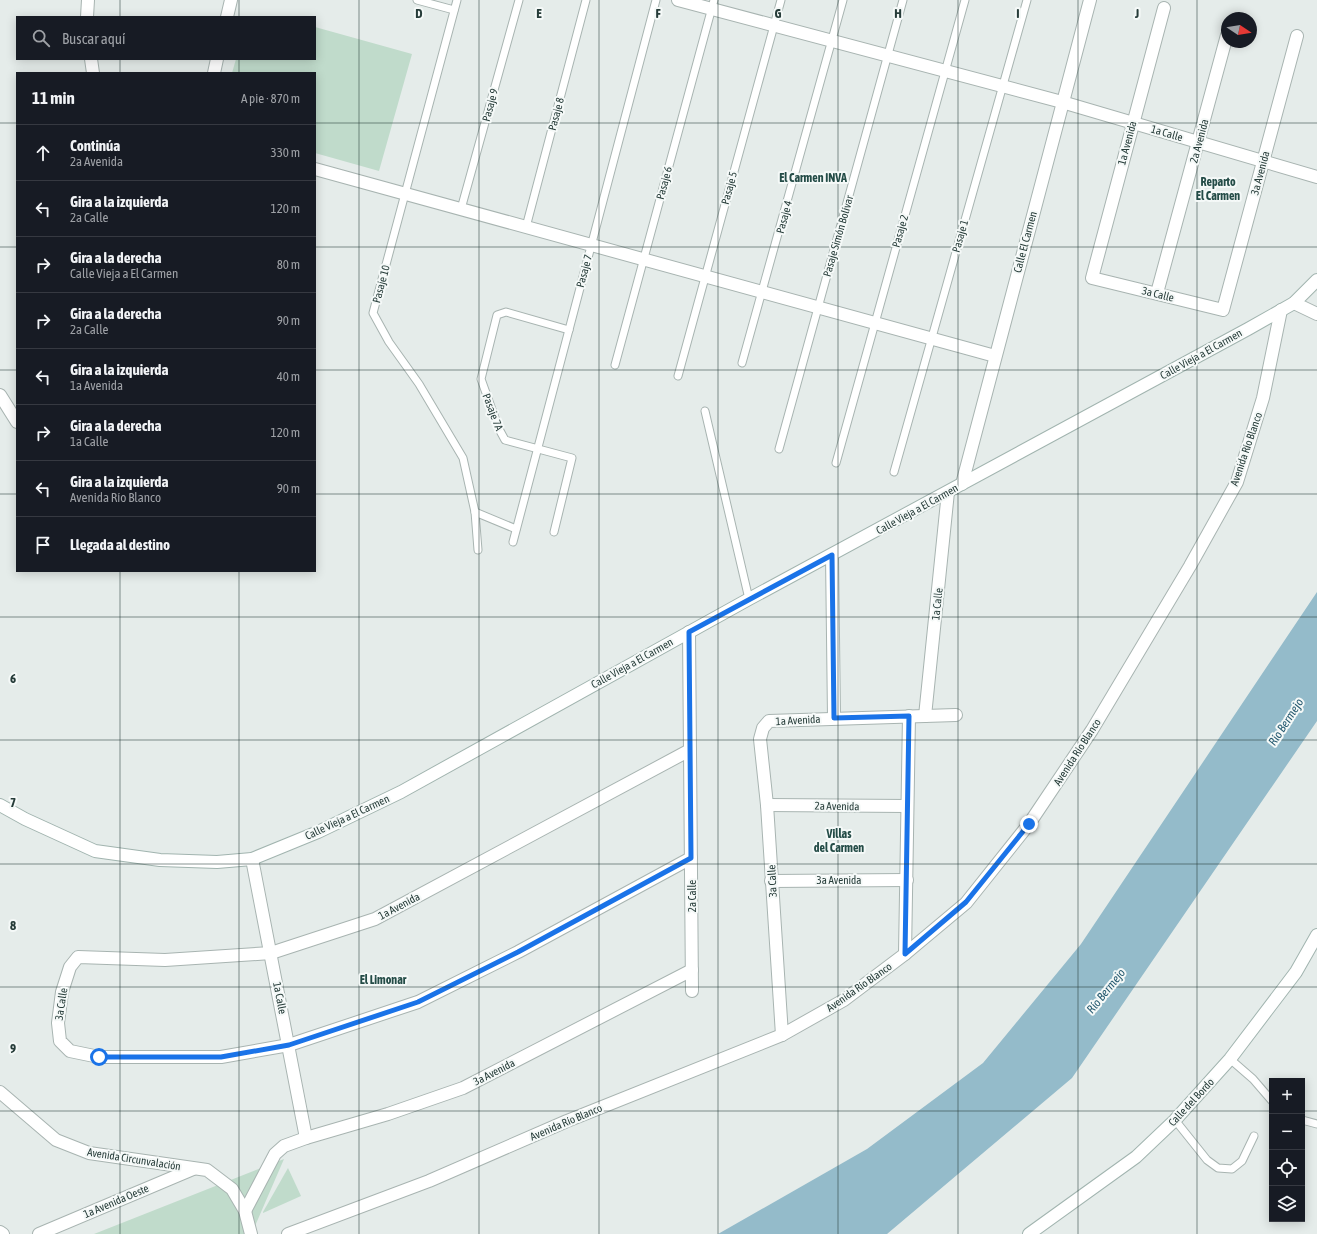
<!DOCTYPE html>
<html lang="es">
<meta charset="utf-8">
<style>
:root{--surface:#171b24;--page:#20242c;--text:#f1f3f6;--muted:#9ea1a6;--line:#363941}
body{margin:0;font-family:"Asap Condensed",sans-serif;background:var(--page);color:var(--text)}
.controls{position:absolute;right:12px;bottom:12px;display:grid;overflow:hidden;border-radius:0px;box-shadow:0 2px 10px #0003}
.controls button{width:36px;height:36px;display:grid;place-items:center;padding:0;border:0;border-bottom:1px solid var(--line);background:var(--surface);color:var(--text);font:20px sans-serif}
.compass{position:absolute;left:1221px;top:12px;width:36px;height:36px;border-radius:50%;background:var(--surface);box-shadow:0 2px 10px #0003;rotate:102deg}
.stop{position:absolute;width:12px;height:12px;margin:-9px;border:3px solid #1a73e8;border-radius:50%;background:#fff}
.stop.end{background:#1a73e8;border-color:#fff;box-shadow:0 1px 4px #0008}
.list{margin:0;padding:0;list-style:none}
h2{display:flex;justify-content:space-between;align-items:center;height:52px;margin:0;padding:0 16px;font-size:17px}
h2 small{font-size:13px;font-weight:400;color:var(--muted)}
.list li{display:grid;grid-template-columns:26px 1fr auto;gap:12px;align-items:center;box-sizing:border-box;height:56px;padding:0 16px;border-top:1px solid var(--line)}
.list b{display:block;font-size:15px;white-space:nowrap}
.list p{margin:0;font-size:13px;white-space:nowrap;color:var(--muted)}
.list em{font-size:13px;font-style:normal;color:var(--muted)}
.icon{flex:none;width:22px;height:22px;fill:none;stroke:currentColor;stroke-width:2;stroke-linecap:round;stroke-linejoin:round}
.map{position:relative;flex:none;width:1317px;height:1234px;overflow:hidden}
.search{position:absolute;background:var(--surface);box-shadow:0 2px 10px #0003;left:16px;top:16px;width:300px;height:44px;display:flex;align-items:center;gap:10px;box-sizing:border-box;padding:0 14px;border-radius:0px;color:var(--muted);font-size:15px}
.panel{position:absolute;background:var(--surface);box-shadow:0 2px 10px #0003;left:16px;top:72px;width:300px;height:500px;border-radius:0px}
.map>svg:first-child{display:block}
.green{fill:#c0dbcb}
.water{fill:#94bbca}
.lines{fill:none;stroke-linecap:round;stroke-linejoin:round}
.lane-casing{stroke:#a8b4b1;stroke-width:9}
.street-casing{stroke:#a8b4b1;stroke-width:14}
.secondary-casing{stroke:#a1b4af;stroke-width:14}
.lane{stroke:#fff;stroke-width:7}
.street{stroke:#fff;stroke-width:12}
.secondary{stroke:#fff;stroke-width:12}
.route{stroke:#1a73e8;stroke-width:5}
.grid{fill:none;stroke:#263c39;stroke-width:1;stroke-opacity:0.55}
.labels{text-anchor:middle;stroke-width:4;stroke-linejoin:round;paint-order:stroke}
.street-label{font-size:11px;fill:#263c39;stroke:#f5f9f8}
.neighbourhood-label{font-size:12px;font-weight:bold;fill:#244c47;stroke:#f5f9f8}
.water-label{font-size:12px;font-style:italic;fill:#275b71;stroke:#f5f9f8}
.grid-label{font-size:13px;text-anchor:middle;font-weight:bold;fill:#263c39;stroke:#f5f9f8;stroke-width:4;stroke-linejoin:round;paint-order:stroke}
</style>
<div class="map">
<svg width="1317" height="1234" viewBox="0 0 1317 1234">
<rect width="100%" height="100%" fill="#e5ecea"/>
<!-- green -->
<g class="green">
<path d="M315,27l97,27 -33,117 -64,-18v-80h-83l4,-14h79z"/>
<path d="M284,1159l-29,67 1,8h-162z"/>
<path d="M288,1168l13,28 -38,17v-1z"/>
</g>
<!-- water -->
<path class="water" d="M1317,592v129l-245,357 -185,156h-169l149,-85 116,-86 98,-119z"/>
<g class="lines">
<!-- lane casing -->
<g class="lane-casing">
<g id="lane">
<path d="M417,0l37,10"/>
<path d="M457,0l-84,313 16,29 30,42 44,74 12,54 3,38"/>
<path d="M461,209l58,-209"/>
<path d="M526,227l60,-227"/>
<path d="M742,363l101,-363"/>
<path d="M615,365l99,-365"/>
<path d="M678,376l103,-376"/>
<path d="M705,411l44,188"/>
<path d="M779,449l124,-449"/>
<path d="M836,463l129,-463"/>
<path d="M894,472l133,-472"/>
<path d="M475,512l41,17"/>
<path d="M554,532l18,-74 -67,-18 -6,-11 -18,-50 16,-64 9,-3 63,18"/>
<path d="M513,542l143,-542"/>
<path d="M1230,1059l23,20 19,22"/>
<path d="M1175,1120l32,40 11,8 14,1 10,-8 12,-25"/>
<path d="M1302,1120l15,4"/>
</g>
</g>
<!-- street casing -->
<g class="street-casing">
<g id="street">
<path d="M678,0l384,102 255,75"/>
<path d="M1164,8l-72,270 131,32 74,-274"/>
<path d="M87,17l1,-17"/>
<path d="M227,17l4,-17"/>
<path d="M91,59l2,14"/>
<path d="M214,73l3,-14"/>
<path d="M315,169l680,187"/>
<path d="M1157,293l70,-258"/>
<path d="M1294,303l23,11"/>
<path d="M0,395l17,27"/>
<path d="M962,484l128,-484"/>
<path d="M832,555l2,163"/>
<path d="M689,632l3,359"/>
<path d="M925,716l23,-224"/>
<path d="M690,750l-315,169 -104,34 -106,7 -87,-3 -8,10 -8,25 -4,31 2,18 10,10 29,6h122l68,-12 129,-43 100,-50 173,-94"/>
<path d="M767,805l140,1"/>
<path d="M252,859l54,279"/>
<path d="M771,881l136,-1"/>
<path d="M905,954l4,-238"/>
<path d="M782,1035l-15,-230 -7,-66 3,-11 6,-7 187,-6"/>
<path d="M0,1092l56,48 33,13 118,17 25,19 13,22 6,23"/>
<path d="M245,1211l30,-57 9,-8 22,-8 82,-24 75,-26 229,-118"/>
<path d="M0,1232l3,2"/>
<path d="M39,1234l154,-65"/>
<path d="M288,1234l141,-53 138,-60 215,-86 62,-35 61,-46 61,-51 63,-79 63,-94 98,-164 47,-84 26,-84 18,-88"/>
</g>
</g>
<!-- secondary casing -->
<g class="secondary-casing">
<g id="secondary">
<path d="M0,805l25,14 70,32 65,9 57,2 35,-3 66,-27 83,-40 348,-193 499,-270 46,-26 23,-23"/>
<path d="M1029,1234l107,-77 39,-37 55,-61 66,-87 21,-37"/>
</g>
</g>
<!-- lane -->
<use href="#lane" class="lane"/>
<!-- street -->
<use href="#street" class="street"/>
<!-- secondary -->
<use href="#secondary" class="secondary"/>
</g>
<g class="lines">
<!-- route -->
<path class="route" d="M99,1057h122l68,-12 129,-43 100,-50 173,-94 -2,-226 143,-77 2,163 75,-2 -4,238 61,-52 63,-78"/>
</g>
<!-- grid -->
<path class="grid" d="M120,0v17M239,0v17M359,0v1234M479,0v1234M599,0v1234M718,0v1234M838,0v1234M958,0v1234M1078,0v1234M1197,0v1234M120,59v14M239,59v14M0,123h17M315,123h1002M0,247h17M315,247h1002M0,370h17M315,370h1002M0,494h17M315,494h1002M120,571v663M239,571v663M0,617h1317M0,740h1317M0,864h1317M0,987h1317M0,1111h1272M1302,1111h15"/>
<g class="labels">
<!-- street labels -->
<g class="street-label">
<text transform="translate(490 105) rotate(-75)" y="4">Pasaje 9</text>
<text transform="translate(556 114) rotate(-75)" y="4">Pasaje 8</text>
<text transform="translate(1167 133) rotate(16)" y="4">1a Calle</text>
<text transform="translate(1199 141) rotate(-75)" y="4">2a Avenida</text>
<text transform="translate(1127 143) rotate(-75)" y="4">1a Avenida</text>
<text transform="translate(1260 173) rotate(-75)" y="4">3a Avenida</text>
<text transform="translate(664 183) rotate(-75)" y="4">Pasaje 6</text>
<text transform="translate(729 188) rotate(-75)" y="4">Pasaje 5</text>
<text transform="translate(784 217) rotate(-75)" y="4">Pasaje 4</text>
<text transform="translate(900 231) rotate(-74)" y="4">Pasaje 2</text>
<text transform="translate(838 236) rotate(-74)" y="4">Pasaje Simón Bolívar</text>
<text transform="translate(960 236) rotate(-74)" y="4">Pasaje 1</text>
<text transform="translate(1025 242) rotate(-75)" y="4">Calle El Carmen</text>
<text transform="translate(584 271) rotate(-75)" y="4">Pasaje 7</text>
<text transform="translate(381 284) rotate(-75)" y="4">Pasaje 10</text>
<text transform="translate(1158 294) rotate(14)" y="4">3a Calle</text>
<text transform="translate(1201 354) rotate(-29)" y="4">Calle Vieja a El Carmen</text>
<text transform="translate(493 412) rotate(69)" y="4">Pasaje 7A</text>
<text transform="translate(1246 449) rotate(-71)" y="4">Avenida Río Blanco</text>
<text transform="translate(917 509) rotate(-29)" y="4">Calle Vieja a El Carmen</text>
<text transform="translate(937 604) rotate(-84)" y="4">1a Calle</text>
<text transform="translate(632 663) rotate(-29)" y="4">Calle Vieja a El Carmen</text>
<text transform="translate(798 720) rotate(-3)" y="4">1a Avenida</text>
<text transform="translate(1077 752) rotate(-57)" y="4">Avenida Río Blanco</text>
<text transform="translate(837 806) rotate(1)" y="4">2a Avenida</text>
<text transform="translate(347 817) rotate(-25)" y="4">Calle Vieja a El Carmen</text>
<text x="839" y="884">3a Avenida</text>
<text transform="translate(772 881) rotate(-93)" y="4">3a Calle</text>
<text transform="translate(692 896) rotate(-90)" y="4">2a Calle</text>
<text transform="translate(399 906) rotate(-28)" y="4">1a Avenida</text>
<text transform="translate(859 987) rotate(-35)" y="4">Avenida Río Blanco</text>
<text transform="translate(280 998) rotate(79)" y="4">1a Calle</text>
<text transform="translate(61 1004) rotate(-81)" y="4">3a Calle</text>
<text transform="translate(494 1072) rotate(-27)" y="4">3a Avenida</text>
<text transform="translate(1191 1102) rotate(-47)" y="4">Calle del Bordo</text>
<text transform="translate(566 1122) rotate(-23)" y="4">Avenida Río Blanco</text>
<text transform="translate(134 1159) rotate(9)" y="4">Avenida Circunvalación</text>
<text transform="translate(116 1201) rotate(-23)" y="4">1a Avenida Oeste</text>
</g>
<!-- neighbourhood labels -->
<g class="neighbourhood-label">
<text x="813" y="182">El Carmen INVA</text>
<text x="1218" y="186">Reparto<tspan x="1218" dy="14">El Carmen</tspan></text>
<text x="839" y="838">Villas<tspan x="839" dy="14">del Carmen</tspan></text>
<text x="383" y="984">El Limonar</text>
</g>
<!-- water labels -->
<g class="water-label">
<text transform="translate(1286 722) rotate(-57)" y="4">Río Bermejo</text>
<text transform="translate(1106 991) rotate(-51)" y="4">Río Bermejo</text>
</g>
</g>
<g class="grid-label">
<text x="419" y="18">D</text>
<text x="539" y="18">E</text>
<text x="658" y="18">F</text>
<text x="778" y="18">G</text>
<text x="898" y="18">H</text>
<text x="1018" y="18">I</text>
<text x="1137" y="18">J</text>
<text x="13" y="683">6</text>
<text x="13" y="807">7</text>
<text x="13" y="930">8</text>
<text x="13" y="1053">9</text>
</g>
</svg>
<div class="controls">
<button>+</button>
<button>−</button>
<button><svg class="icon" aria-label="locate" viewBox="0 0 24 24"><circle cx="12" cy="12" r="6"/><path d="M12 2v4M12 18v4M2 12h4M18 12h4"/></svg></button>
<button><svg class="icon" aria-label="layers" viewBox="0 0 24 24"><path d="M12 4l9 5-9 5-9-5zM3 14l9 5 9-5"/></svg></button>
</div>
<svg class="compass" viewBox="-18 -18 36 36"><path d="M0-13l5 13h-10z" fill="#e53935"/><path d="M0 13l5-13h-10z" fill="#9ea1a6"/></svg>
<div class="stop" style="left:99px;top:1057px"></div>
<div class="stop end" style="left:1029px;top:824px"></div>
<div class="search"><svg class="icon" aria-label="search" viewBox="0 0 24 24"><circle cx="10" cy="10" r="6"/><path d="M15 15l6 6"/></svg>Buscar aquí</div>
<section class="panel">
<h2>11 min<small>A pie · 870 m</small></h2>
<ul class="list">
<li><svg class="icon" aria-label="ahead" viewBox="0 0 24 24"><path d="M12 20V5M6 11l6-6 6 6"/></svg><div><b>Continúa</b><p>2a Avenida</p></div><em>330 m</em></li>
<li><svg class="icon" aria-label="left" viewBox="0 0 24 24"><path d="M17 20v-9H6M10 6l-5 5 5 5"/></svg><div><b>Gira a la izquierda</b><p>2a Calle</p></div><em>120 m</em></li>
<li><svg class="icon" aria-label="right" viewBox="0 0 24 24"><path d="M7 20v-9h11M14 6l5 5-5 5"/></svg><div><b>Gira a la derecha</b><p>Calle Vieja a El Carmen</p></div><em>80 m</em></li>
<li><svg class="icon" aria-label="right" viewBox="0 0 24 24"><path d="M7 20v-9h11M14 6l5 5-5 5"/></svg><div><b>Gira a la derecha</b><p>2a Calle</p></div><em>90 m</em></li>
<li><svg class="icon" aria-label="left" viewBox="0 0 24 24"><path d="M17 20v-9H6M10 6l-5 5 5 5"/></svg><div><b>Gira a la izquierda</b><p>1a Avenida</p></div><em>40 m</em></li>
<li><svg class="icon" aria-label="right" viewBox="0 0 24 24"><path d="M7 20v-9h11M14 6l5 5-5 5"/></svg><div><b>Gira a la derecha</b><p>1a Calle</p></div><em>120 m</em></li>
<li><svg class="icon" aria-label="left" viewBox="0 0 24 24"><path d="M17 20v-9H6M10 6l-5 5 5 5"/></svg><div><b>Gira a la izquierda</b><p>Avenida Río Blanco</p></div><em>90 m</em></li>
<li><svg class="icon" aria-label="arrive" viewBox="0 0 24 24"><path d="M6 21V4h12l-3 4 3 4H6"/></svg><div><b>Llegada al destino</b></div></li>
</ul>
</section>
</div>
